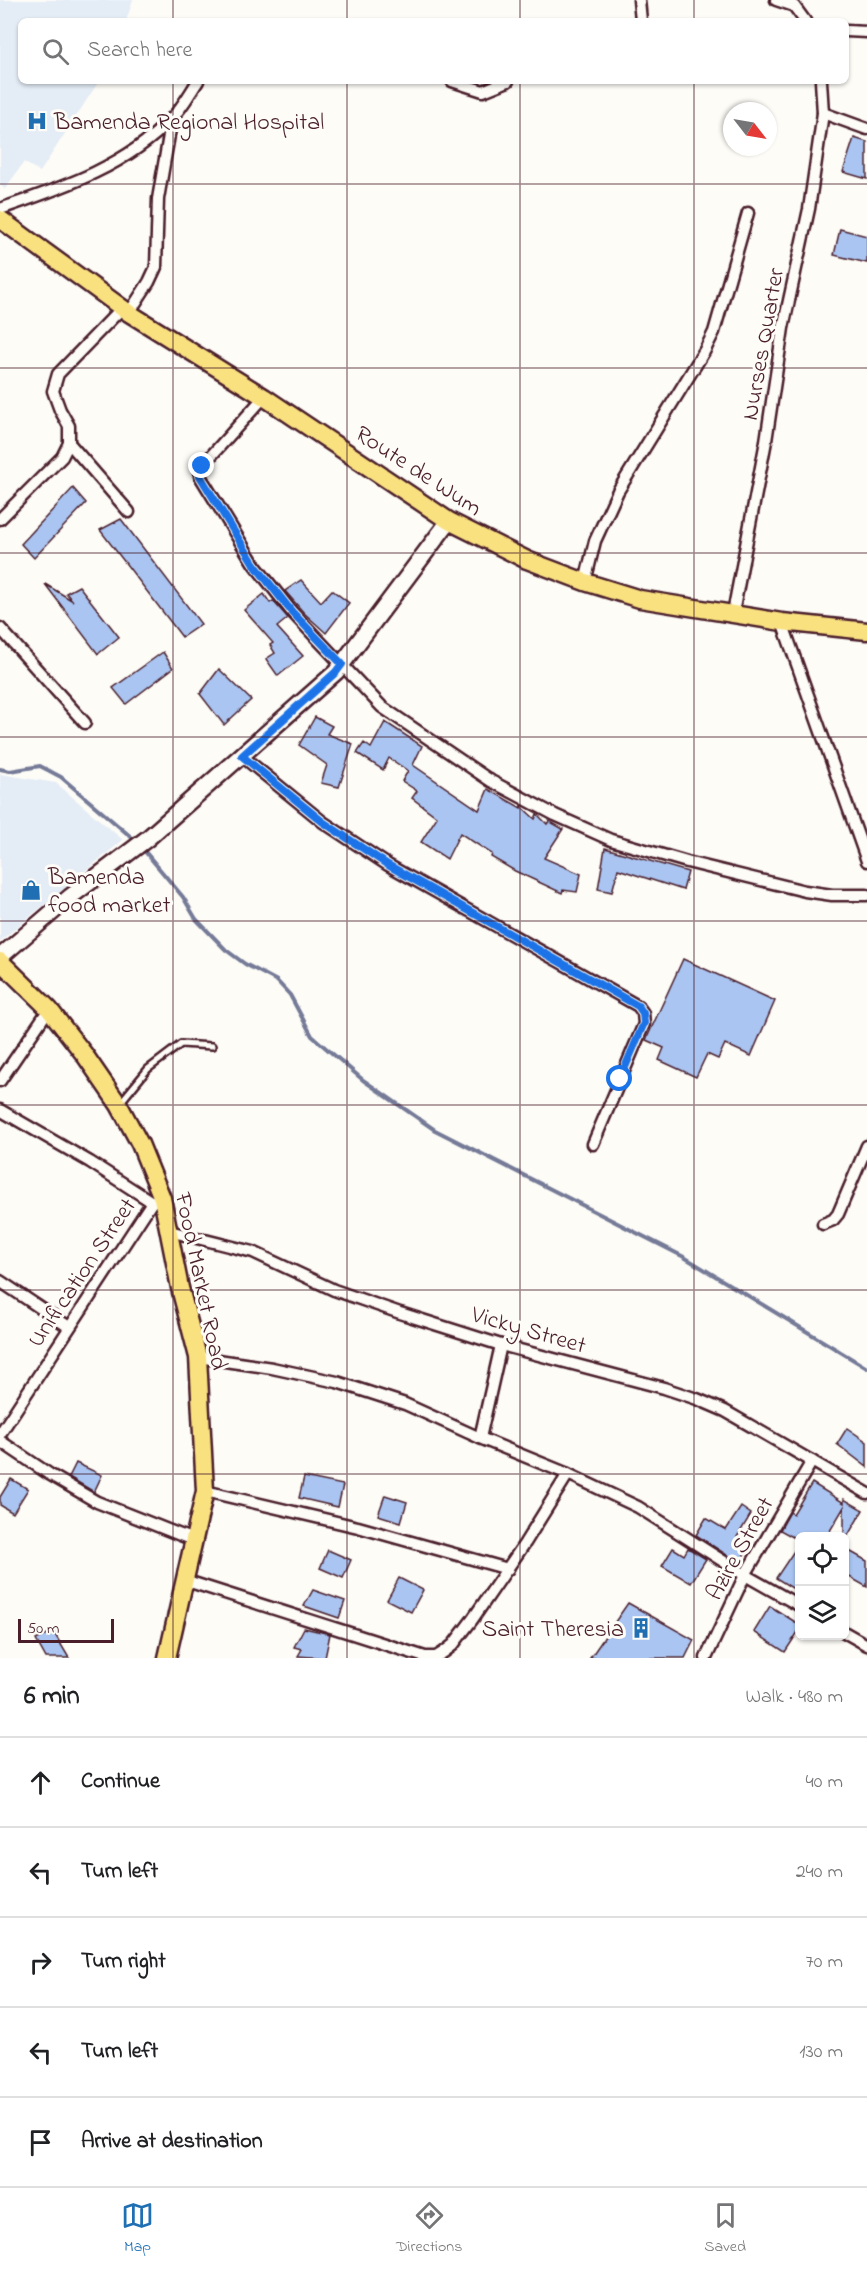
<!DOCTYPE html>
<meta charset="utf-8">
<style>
:root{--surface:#fff;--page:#f2f2f2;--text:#202124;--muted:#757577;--line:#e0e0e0;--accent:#1f6fb2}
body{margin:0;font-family:"Indie Flower",sans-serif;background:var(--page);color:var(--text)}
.controls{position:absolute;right:18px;bottom:18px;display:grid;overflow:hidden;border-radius:9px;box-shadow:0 2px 4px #0004}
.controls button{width:54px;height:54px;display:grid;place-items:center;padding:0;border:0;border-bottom:2px solid var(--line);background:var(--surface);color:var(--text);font:30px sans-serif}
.compass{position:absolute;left:723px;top:102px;width:54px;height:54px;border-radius:50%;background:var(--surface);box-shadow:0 2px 4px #0004;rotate:121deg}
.scale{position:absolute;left:18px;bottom:15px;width:96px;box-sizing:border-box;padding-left:6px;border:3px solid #4a1f2b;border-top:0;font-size:16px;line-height:21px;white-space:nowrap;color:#4a1f2b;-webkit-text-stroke:4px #fdfcf7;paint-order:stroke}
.stop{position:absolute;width:18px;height:18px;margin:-14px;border:4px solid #1a73e8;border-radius:50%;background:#fff}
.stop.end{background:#1a73e8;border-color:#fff;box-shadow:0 2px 6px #0008}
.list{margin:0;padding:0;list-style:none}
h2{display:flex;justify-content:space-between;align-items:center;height:78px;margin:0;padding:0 24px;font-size:26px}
h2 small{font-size:20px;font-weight:400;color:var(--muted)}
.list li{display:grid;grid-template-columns:39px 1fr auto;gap:18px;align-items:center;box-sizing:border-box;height:90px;padding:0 24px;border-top:2px solid var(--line)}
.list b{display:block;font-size:22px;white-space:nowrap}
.list em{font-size:20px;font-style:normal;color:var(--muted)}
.icon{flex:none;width:33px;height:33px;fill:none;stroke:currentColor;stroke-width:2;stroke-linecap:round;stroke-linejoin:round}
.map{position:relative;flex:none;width:867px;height:1658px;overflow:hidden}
.search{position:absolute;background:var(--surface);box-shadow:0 2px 4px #0004;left:18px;right:18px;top:18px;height:66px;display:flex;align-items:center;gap:15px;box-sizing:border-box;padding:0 21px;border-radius:9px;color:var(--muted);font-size:22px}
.sheet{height:528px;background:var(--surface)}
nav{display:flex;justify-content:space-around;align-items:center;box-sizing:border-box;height:84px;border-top:2px solid var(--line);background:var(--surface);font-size:16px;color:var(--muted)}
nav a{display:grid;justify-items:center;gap:3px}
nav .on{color:var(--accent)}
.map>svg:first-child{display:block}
.built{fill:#e4ecf6}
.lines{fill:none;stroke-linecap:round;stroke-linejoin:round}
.stream{stroke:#757a97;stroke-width:4}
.building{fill:#aac5f2;stroke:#4a1f2b;stroke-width:1.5}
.service-casing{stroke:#4a1f2b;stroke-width:10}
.minor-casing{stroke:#4a1f2b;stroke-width:15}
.secondary-casing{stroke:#4a1f2b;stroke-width:20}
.trunk-casing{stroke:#4a1f2b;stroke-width:21}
.service{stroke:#fdfcf7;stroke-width:5}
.minor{stroke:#fdfcf7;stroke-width:10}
.secondary{stroke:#fdfcf7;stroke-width:15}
.trunk{stroke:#fae180;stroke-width:16}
.route{stroke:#1a73e8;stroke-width:8}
.grid{fill:none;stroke:#4a1f2b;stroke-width:1.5;stroke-opacity:0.55}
.labels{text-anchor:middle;stroke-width:6;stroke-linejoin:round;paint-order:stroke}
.poi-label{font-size:24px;fill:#4a1f2b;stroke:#fdfcf7;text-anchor:start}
.street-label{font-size:24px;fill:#4a1f2b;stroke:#fdfcf7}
</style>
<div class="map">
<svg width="867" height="1658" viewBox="0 0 867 1658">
<rect width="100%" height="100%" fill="#fdfcf7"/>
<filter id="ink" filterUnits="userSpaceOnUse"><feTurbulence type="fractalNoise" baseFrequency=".0167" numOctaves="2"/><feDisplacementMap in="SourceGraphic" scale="12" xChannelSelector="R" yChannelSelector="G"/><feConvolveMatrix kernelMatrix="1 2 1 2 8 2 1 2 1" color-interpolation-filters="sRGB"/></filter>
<g filter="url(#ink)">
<!-- built -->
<g class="built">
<path d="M0,0h133l-7,21h-105v60h78l-59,91 -16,-10 -19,27 -5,-4z"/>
<path d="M0,774l56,9 67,57 -123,101z"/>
</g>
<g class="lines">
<!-- stream -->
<g class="stream">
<path d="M0,769l10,2 30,-5 21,11 76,65"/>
<path d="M142,848l41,49 13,22 30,31 19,14 32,17 13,14 22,41 51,44 72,50 249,127 183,111"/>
</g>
</g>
<!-- building -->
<g class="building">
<path d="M854,138l13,4v37l-24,-7z"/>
<path d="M840,229l27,7v27l-33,-8z"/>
<path d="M73,488l13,15 -52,55 -13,-14z"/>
<path d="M121,519l80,105 -19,13 -82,-107z"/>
<path d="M301,580l20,22 11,-12 17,13 -23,30 -22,-20 -19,-22z"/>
<path d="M45,584l28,17 -7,-8 13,-7 40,51 -21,17z"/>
<path d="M264,594l6,9 3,-2 15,17 -11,9 26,29 -25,20 -12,-17 9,-6 -5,-8 3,-2 -29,-33z"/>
<path d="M163,652l10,16 -47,36 -13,-16z"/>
<path d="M219,669l32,31 -27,25 -24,-31z"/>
<path d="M315,717l17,9 -5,8 26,10 -14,43 -18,-4 6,-18 -28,-20z"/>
<path d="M385,722l37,24 -9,19 66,45 9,-21 33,19v-2l14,13 2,-5 10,10 2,-3 14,8 -19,29 37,16 -4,18 -14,-2 -1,3 -47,-22 -24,-14 1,-3 -32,-21 -13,26 -26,-17 16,-25 -25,-19 5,-7 -15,-10 6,-10 -19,-13 -6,12 -26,-17 7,-10 7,5z"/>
<path d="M605,848l83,24 -5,18 -65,-21 -6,23 -14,-3z"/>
<path d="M683,959l92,42 -24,55 -26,-12 -7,15 -11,-5 -11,23 -37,-17 5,-12 -18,-8z"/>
<path d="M847,1428l20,14v25l-30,-23z"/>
<path d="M76,1463l26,12 -8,17 -25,-15z"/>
<path d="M304,1477l39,8 -5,22 -39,-9z"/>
<path d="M11,1479l17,10 -15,24 -13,-8v-8z"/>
<path d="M812,1483l32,20v-4l19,11 -19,32v-35l-17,29h-27v5l-20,-11 10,-18 3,2z"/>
<path d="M385,1495l22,7 -6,20 -23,-7z"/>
<path d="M741,1507l10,7 -14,23 13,8 -11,18 -43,-28 10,-17 20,12z"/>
<path d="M800,1542v51l-24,-15z"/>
<path d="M673,1548l11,7 4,-7 18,11 -15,24 -29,-17z"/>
<path d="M844,1548l23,13v26l-23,-13z"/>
<path d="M328,1550l23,10 -8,18 -23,-10z"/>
<path d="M399,1578l24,12 -12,22 -24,-12z"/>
<path d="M313,1590l32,11 -6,17 -35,-12z"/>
<path d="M628,1603l66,37 -9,18h-95z"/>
<path d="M770,1606l30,19v4l-15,23 -31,-20z"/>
<path d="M304,1628l26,6 -5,24 -27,-2 4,-7 -8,-2z"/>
<path d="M53,1631l16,27h-23l-10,-18z"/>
</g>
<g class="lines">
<!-- service casing -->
<g class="service-casing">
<path id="service" d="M120,1103l28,-34 33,-25 31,2"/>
</g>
<!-- minor casing -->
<g class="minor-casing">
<g id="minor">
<path d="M639,0l2,21"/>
<path d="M776,0l18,6 11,15"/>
<path d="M846,31l21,1"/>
<path d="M452,81l31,10 25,-10"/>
<path d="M823,113l44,16"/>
<path d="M0,209c61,-21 126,-42 171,-90 11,-11 19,-26 27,-38"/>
<path d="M129,313l20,-31 7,-15 2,-68 14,-81"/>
<path d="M264,397l-62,69 -2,10 54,88 38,48 90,95 109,74 64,34 56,25 76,22 118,29 27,4h35"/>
<path d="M69,443l60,69"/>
<path d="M0,519l62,-62 7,-14v-17l-9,-16 -7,-19 5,-17 64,-66"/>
<path d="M585,582l10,-41 23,-50 87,-141 9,-18 34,-119"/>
<path d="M733,613l33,-172 17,-113 26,-119 14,-96 -2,-32"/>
<path d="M782,622l85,239"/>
<path d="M0,628l85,95"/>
<path d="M242,756l81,66 65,43 250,141 5,7 1,11 -51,120"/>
<path d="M0,1081l49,-72"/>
<path d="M0,1110l90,52 62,40"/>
<path d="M823,1224l10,-4 5,-6 29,-68"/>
<path d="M169,1231l84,21 81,38 66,23 101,32 163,43 33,11 28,12 142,82"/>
<path d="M0,1281l69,46"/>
<path d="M198,1357l74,11 65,14 68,22 75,34 88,36 70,33 107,68 55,31"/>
<path d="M0,1434l152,-232 10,-4"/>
<path d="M480,1438l21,-93"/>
<path d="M0,1441l49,33 48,28 96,38"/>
<path d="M205,1491l153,36 150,42"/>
<path d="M184,1580l241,77h11l8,-5 9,-7 19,-25 53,-77 43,-69"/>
<path d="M844,1632l23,13"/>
<path d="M706,1658l39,-83 67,-114"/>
</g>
</g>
<!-- secondary casing -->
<g class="secondary-casing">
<path id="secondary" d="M0,957l70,-60 78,-59 188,-166 113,-151"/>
</g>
<!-- trunk casing -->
<g class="trunk-casing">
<g id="trunk">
<path d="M0,219l129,94 135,84 185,124 78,39 58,22 55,17 142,23 85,9"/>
<path d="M0,961l49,48 35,45 35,51 21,39 22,54 18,90 18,69 7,134 -38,167"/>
</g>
</g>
<!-- service -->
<use href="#service" class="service"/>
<!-- minor -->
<use href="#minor" class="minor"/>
<!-- secondary -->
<use href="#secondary" class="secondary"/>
<!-- trunk -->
<use href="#trunk" class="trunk"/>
</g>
</g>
<g class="lines" filter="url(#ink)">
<!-- route -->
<path class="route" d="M202,466l-2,10 54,88 38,48 50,52 -6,8 -94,84 81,66 65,43 250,141 5,7 1,10 -24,56"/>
</g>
<!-- grid -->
<path class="grid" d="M173,0v21M347,0v21M520,0v21M694,0v21M173,81v1577M347,81v1577M520,81v1577M694,81v1577M0,184h867M0,368h867M0,553h867M0,737h867M0,921h867M0,1105h867M0,1290h867M0,1474h867"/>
<!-- icons -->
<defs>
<g id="hospital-bare" transform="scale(1.62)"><path d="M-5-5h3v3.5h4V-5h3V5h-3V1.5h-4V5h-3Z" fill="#1f6fb2" stroke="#fdfcf7" stroke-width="2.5" paint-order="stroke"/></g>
<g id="shop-bare" transform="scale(1.62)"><path d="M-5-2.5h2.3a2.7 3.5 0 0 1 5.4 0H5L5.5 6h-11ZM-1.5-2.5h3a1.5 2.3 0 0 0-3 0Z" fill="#1f6fb2" stroke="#fdfcf7" stroke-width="2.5" paint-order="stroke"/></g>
<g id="building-bare" transform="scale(1.62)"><path d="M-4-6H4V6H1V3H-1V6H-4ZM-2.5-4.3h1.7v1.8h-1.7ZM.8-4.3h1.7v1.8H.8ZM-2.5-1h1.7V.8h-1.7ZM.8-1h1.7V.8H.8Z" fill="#1f6fb2" stroke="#fdfcf7" stroke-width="2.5" paint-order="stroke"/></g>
</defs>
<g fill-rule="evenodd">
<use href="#hospital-bare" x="37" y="121"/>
<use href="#shop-bare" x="31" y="890"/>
<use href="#building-bare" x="641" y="1628"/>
</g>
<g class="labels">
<!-- poi labels -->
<g class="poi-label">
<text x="54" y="129">Bamenda Regional Hospital</text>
<text x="48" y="884">Bamenda<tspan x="48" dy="28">food market</tspan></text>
<text x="624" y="1636" text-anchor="end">Saint Theresia</text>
</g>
<!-- street labels -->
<g class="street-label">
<text transform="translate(762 344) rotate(-80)" y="8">Nurses Quarter</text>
<text transform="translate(419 470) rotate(33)" y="8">Route de Wum</text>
<text transform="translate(81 1272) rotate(-56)" y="8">Unification Street</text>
<text transform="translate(202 1281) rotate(78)" y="8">Food Market Road</text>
<text transform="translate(529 1329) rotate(16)" y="8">Vicky Street</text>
<text transform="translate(739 1548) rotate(-61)" y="8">Azire Street</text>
</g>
</g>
</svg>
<div class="controls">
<button><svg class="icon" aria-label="locate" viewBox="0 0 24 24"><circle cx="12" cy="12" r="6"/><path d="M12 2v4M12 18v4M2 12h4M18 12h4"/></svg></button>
<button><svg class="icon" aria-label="layers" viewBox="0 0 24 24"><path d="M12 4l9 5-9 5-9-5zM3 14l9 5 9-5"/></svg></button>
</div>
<svg class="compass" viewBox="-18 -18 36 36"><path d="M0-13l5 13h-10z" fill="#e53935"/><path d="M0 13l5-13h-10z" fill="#757577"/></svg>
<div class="scale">50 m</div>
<div class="stop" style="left:620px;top:1079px"></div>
<div class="stop end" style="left:202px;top:466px"></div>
<div class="search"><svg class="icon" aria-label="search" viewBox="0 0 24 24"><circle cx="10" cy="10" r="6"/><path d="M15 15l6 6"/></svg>Search here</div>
</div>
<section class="sheet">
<h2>6 min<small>Walk · 480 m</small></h2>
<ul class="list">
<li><svg class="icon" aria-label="ahead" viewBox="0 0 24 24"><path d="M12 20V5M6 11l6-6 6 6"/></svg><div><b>Continue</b></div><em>40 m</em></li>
<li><svg class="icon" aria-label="left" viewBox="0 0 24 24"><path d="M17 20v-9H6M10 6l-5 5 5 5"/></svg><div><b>Turn left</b></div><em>240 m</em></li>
<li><svg class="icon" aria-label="right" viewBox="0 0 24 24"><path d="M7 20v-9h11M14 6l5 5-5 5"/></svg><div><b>Turn right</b></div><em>70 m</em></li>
<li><svg class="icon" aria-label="left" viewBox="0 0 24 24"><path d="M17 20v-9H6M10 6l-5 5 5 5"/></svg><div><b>Turn left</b></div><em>130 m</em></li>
<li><svg class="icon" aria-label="arrive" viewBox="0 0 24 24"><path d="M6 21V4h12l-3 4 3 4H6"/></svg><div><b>Arrive at destination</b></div></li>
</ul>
</section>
<nav>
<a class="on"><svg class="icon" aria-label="map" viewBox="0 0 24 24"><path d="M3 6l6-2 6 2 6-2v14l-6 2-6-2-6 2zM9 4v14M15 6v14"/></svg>Map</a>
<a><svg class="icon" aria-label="directions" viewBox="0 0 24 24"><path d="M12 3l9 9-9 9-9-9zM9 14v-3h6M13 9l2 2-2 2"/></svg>Directions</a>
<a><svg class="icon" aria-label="saved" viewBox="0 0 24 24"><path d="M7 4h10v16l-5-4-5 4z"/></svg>Saved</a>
</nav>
